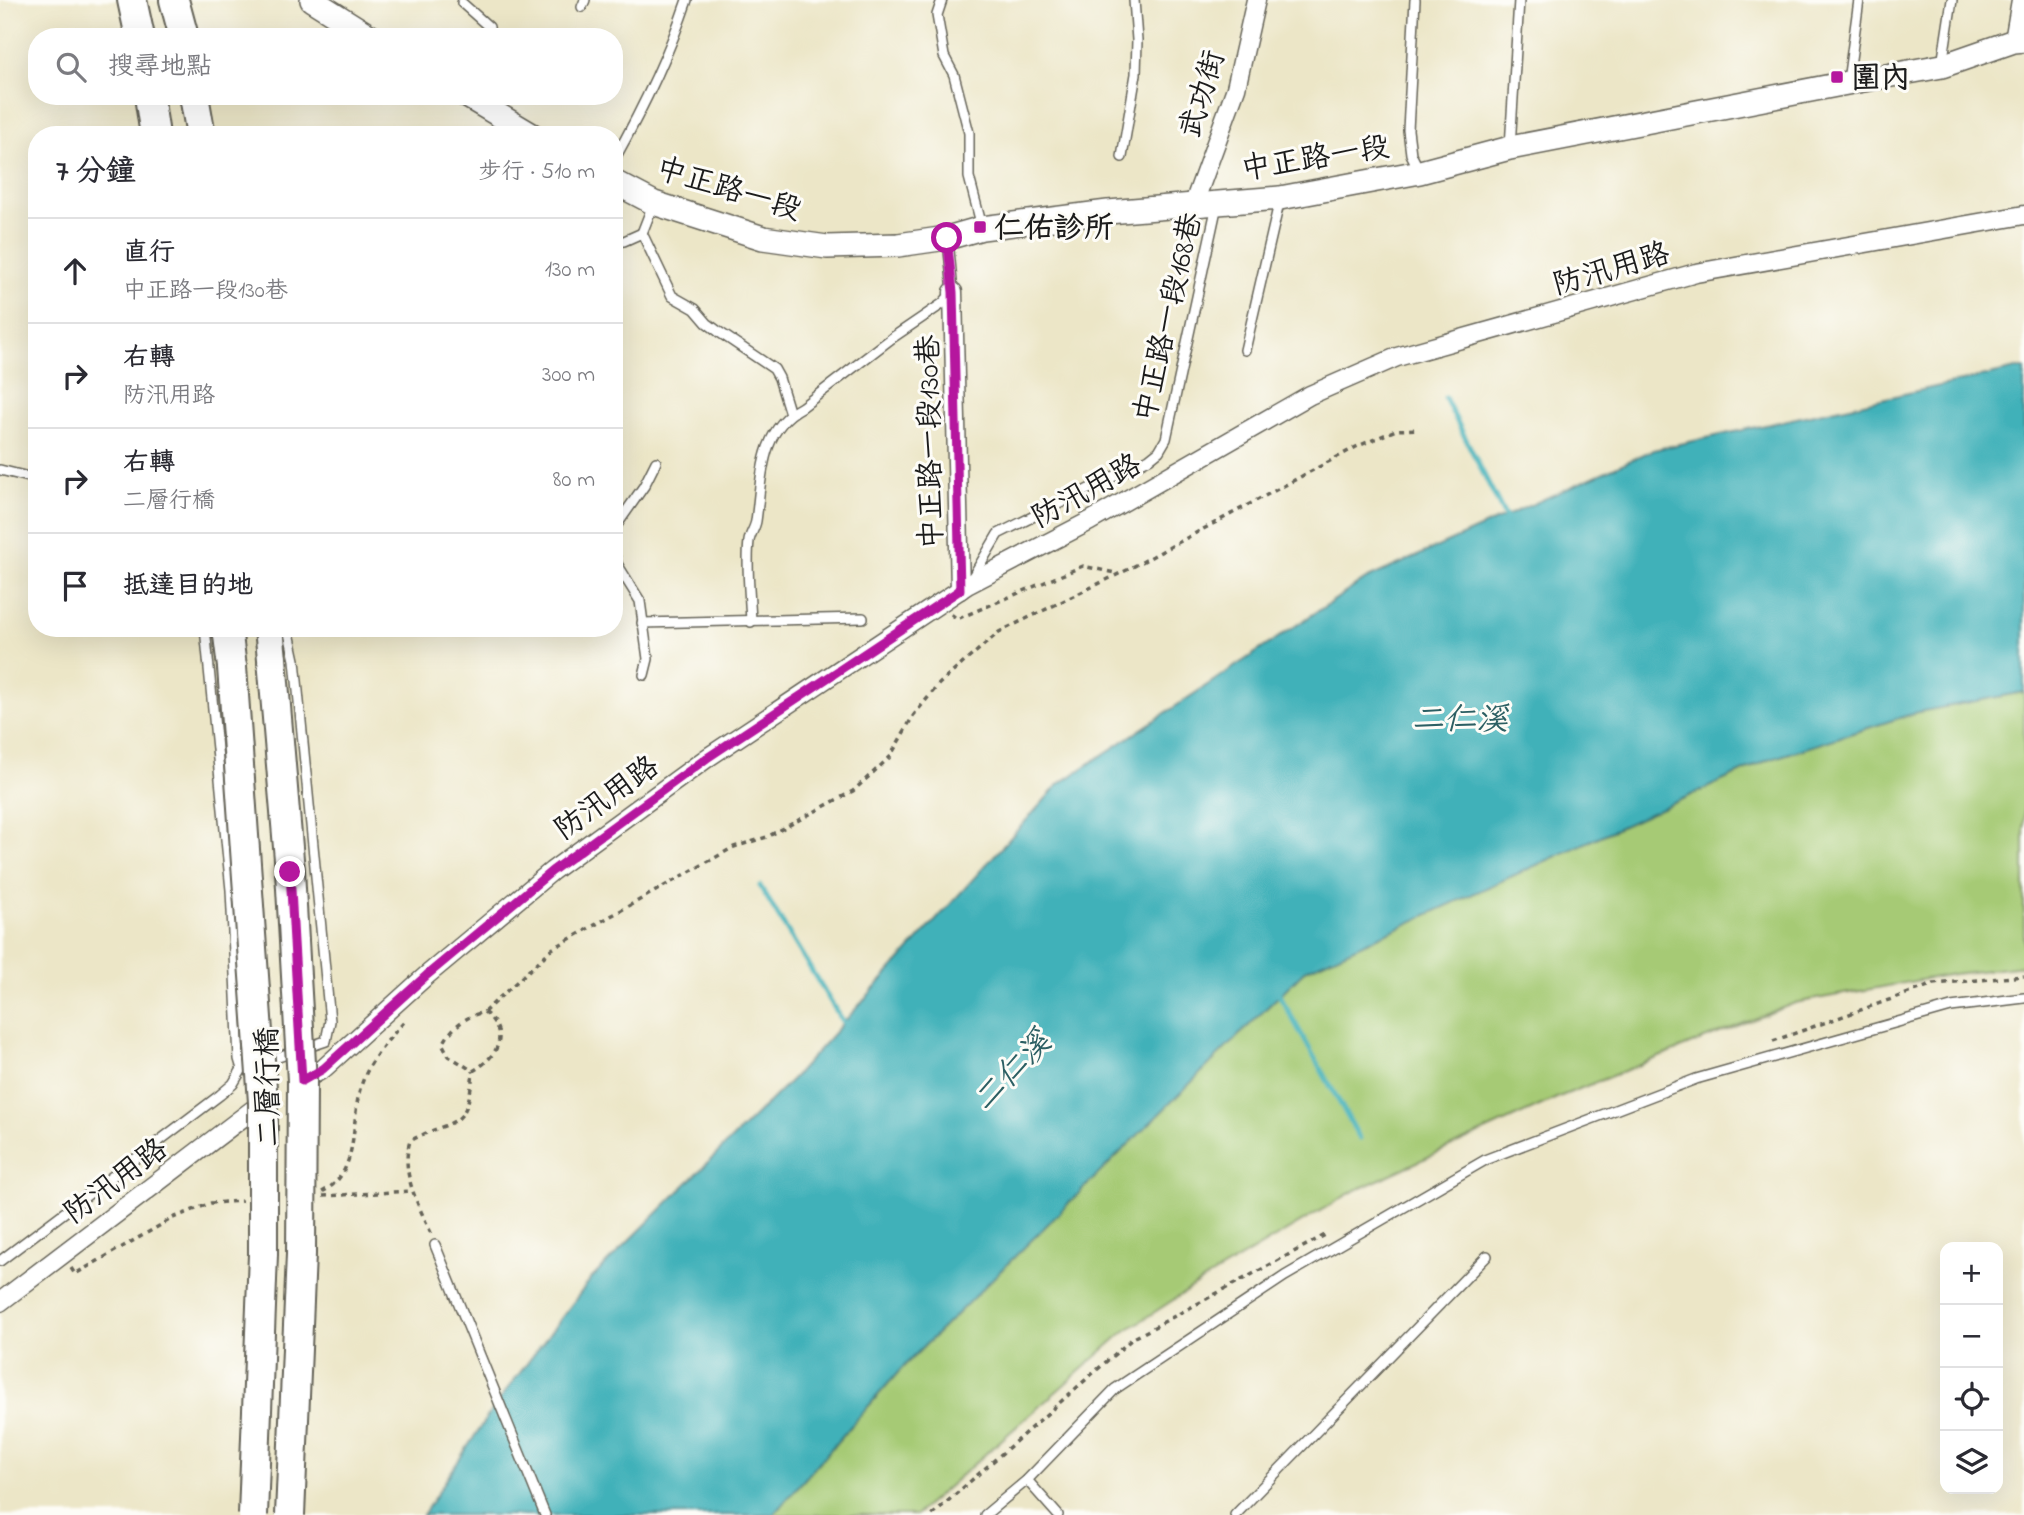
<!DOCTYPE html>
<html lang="zh-TW">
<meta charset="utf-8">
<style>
:root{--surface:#fff;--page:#f7f7f7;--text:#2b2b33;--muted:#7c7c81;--line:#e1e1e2}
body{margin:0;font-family:"Indie Flower","LXGW WenKai TC",sans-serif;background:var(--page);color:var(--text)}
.controls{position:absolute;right:21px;bottom:21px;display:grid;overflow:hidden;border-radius:14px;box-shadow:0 7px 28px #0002}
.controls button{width:63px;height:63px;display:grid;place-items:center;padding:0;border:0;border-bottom:2px solid var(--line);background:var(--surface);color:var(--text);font:35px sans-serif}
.stop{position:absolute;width:21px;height:21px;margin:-16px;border:5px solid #b5179e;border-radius:50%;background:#fff}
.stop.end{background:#b5179e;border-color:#fff;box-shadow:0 2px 7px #0008}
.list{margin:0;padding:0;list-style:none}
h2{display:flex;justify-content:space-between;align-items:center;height:91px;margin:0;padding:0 28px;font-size:30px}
h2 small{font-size:23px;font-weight:400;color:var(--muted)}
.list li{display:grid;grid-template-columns:46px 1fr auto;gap:21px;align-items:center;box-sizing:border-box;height:105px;padding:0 28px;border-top:2px solid var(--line)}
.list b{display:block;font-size:26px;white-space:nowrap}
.list p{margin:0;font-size:23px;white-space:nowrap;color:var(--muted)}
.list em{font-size:23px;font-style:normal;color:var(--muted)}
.icon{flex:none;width:38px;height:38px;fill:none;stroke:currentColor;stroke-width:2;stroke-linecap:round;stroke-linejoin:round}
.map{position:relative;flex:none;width:2024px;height:1515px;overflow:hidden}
.search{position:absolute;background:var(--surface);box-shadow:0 7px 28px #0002;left:28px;top:28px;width:595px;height:77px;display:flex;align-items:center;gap:18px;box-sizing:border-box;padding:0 24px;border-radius:28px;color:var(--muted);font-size:26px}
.panel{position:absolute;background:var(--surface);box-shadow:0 7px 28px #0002;left:28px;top:126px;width:595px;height:511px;border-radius:28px}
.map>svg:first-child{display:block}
.green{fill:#a6ca74;stroke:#617348;stroke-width:2}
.water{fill:#40b1b9;stroke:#2e666a;stroke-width:2}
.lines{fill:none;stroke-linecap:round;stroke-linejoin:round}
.stream{stroke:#40b1b9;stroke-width:5}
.service-casing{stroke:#656358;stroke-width:12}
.minor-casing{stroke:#656358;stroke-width:21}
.tertiary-casing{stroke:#656358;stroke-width:26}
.primary-casing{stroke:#656358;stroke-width:32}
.path{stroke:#656358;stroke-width:3.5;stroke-dasharray:5 5;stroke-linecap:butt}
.service{stroke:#fff;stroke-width:9}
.minor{stroke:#fff;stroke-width:18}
.tertiary{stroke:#fff;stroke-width:23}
.primary{stroke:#fff;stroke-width:28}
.primary-bridge-casing{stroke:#656358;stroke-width:32;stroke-linecap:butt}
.primary-bridge{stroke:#fff;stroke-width:28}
.route{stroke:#b5179e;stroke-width:9}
.poi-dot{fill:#b5179e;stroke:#fdfcf7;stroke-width:2.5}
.labels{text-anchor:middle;stroke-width:6;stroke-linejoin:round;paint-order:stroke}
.poi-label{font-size:30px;font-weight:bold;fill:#1c1c1c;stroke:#fdfcf7;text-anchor:start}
.street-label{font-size:30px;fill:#1c1c1c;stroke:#fdfcf7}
.water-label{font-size:32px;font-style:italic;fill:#2c5f63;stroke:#fdfcf7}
</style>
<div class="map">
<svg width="2024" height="1515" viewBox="0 0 2024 1515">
<rect width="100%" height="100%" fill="#fdfcf7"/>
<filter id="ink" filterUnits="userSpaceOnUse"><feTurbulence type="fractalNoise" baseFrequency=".0143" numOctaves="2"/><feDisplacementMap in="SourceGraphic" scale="14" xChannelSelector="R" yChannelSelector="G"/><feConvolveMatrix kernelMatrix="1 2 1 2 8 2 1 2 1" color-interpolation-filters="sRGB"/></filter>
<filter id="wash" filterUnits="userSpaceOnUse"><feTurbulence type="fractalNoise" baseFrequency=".00686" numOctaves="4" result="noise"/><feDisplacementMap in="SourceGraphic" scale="28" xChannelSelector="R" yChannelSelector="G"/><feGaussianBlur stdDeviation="1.57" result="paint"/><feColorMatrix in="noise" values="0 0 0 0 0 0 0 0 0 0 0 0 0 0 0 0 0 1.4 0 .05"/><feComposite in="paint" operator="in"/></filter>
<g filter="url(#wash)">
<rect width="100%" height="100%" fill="#ece6c7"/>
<!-- green -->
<path class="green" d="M2024,692v274l-71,8 -158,29 -236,94 -207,95 -148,88 -80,52 -208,183h-143l128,-146 404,-399 463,-210 150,-48z"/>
<!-- water -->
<path class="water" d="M2016,369h8v323l-106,20 -150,48 -463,210 -404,399 -128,146h-350l68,-104 100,-132 206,-205 262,-290 307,-205 287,-129z"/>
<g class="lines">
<!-- stream -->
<g class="stream">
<path d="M1445,398l62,122"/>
<path d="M760,886l86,141"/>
<path d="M1276,989l84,150"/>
</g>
</g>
</g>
<g filter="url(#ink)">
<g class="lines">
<!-- service casing -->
<g class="service-casing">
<g id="service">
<path d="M942,0l-5,15 7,41 10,19 15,58v44l13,50"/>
<path d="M1415,0l-7,130 3,24 8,16"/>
<path d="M462,3l27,24 1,10"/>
<path d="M582,7l3,-7"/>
<path d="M1942,65l10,-65"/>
<path d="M1848,81l11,-81"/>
<path d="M1510,147l9,-147"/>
<path d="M1122,157l14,-83 1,-34 -3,-40"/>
<path d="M614,160c29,-52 54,-103 73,-160"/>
<path d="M642,233l11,-28"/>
<path d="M614,242l10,-1 18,-8 30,63 23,13 12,14 12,9 55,37 5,9 11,36"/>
<path d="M1245,350l35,-151"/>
<path d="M0,470l37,9"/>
<path d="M614,529l30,-43 12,-24"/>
<path d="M614,551l3,13 23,37 8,58 -4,16"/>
<path d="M972,578l26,-44 151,-75 10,-8 7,-12 51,-234"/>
<path d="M751,622c-1,-27 -5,-55 -2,-81 1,-7 6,-13 7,-20 6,-42 3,-91 46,-114l90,-69 50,-34 11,-12 -5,-52"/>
<path d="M642,623l221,-5"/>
<path d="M205,628l26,262 8,169 3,10"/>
<path d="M451,628l3,3 1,-3"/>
<path d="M435,1245l110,270"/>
<path d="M0,1261l220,-166 13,-11 9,-15 84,-28 4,-20 -35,-361 -7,-32"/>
<path d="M1027,1480l31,35"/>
<path d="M985,1515l42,-35 88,-91 170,-113 202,-117 209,-80 255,-72 73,-9"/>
<path d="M1235,1515l252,-259"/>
</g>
</g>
<!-- minor casing -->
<g class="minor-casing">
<g id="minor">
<path d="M2014,41l7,-41"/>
<path d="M1194,203l42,-115 20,-88"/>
<path d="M953,292l7,298"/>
<path d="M302,1081l21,-12 104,-94 125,-104 155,-113 260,-173 123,-64 220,-126 87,-38 299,-84 328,-58"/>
<path d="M0,1302l263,-200"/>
</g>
</g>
<!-- tertiary casing -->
<g class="tertiary-casing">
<g id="tertiary">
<path d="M312,0l59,37"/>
<path d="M467,96l65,39"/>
<path d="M614,182l40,21 109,35 64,9 71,-2 49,-7 35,-10 126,-16 172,-14 140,-26 90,-24 337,-65 95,-17 72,-25 10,-1"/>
</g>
</g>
<!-- primary casing -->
<g class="primary-casing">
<g id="primary">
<path d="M132,0l8,37"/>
<path d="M174,0l10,37"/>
<path d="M149,96l6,39"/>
<path d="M194,96l7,39"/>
<path d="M227,628l5,39"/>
<path d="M269,628l3,31"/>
</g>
</g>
<!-- path -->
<g class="path">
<path d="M951,614l6,5 126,-53 32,7"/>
<path d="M484,1012l68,-63 182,-102 33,-10 86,-46 37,-34 23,-41 26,-32 60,-52 128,-62 229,-123 40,-17 22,-1"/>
<path d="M484,1012c27,22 14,44 -11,59l-24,-15 -6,-11c7,-17 23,-29 41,-33z"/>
<path d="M1773,1041l161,-57 90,-8"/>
<path d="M322,1192c40,-20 27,-73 40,-109 9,-25 26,-43 44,-63"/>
<path d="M323,1196l89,-5"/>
<path d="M431,1233c-13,-29 -31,-60 -21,-92 46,-25 57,-8 63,-70"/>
<path d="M71,1268l4,6 98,-56 38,-15 31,-2"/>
<path d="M932,1515l200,-176 195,-105"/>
</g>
<!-- service -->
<use href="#service" class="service"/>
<!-- minor -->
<use href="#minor" class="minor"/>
<!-- tertiary -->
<use href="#tertiary" class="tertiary"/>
<!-- primary -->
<use href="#primary" class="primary"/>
<!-- primary-bridge casing -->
<g class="primary-bridge-casing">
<g id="primary-bridge">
<path d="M272,659l18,212 12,210 -1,173 -11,261"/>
<path d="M232,667l31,435v152l-10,261"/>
</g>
</g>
<!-- primary-bridge -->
<use href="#primary-bridge" class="primary-bridge"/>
</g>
</g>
<g class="lines" filter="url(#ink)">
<!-- route -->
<path class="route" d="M290,872l12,209 21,-12 104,-94 125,-104 155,-113 253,-168 -7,-298 -6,-54"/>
</g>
<!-- markers -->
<g class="poi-dot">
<rect x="1830" y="70" width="14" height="14" rx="3.5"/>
<rect x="973" y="220" width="14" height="14" rx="3.5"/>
</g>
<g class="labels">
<!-- poi labels -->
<g class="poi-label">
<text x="1851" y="87">圍內</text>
<text x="994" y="237">仁佑診所</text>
</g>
<!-- street labels -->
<g class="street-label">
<text transform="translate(1201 94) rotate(-73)" y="10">武功街</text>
<text transform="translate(1315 157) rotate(-9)" y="10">中正路一段</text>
<text transform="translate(729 188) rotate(17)" y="10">中正路一段</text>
<text transform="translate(1611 268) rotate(-16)" y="10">防汛用路</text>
<text transform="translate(1167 317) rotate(-77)" y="10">中正路一段168巷</text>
<text transform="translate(929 442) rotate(-91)" y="10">中正路一段130巷</text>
<text transform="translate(1086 490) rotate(-29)" y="10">防汛用路</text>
<text transform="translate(606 797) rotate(-36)" y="10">防汛用路</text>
<text transform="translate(267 1087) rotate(-91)" y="10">二層行橋</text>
<text transform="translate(115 1180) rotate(-37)" y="10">防汛用路</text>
</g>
<!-- water labels -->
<g class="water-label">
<text x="1460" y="729">二仁溪</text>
<text transform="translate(1011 1070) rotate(-46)" y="11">二仁溪</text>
</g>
</g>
</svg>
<div class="controls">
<button>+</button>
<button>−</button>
<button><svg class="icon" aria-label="locate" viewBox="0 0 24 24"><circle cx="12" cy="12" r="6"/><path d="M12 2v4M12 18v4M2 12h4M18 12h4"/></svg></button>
<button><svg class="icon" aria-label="layers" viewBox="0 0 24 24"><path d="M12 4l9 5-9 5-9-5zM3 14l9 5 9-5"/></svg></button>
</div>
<div class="stop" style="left:947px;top:238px"></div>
<div class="stop end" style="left:290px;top:872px"></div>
<div class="search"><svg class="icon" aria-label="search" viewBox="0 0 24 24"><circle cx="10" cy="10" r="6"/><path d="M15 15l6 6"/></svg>搜尋地點</div>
<section class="panel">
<h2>7 分鐘<small>步行 · 510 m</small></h2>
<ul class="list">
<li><svg class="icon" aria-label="ahead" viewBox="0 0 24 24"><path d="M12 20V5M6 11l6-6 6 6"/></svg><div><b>直行</b><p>中正路一段130巷</p></div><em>130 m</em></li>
<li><svg class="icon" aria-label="right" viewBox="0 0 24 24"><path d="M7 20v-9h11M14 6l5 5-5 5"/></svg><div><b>右轉</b><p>防汛用路</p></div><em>300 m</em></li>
<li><svg class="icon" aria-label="right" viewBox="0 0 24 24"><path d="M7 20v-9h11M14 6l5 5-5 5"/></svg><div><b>右轉</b><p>二層行橋</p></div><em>80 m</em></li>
<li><svg class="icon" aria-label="arrive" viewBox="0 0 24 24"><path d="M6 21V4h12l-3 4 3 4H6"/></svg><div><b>抵達目的地</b></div></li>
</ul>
</section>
</div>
